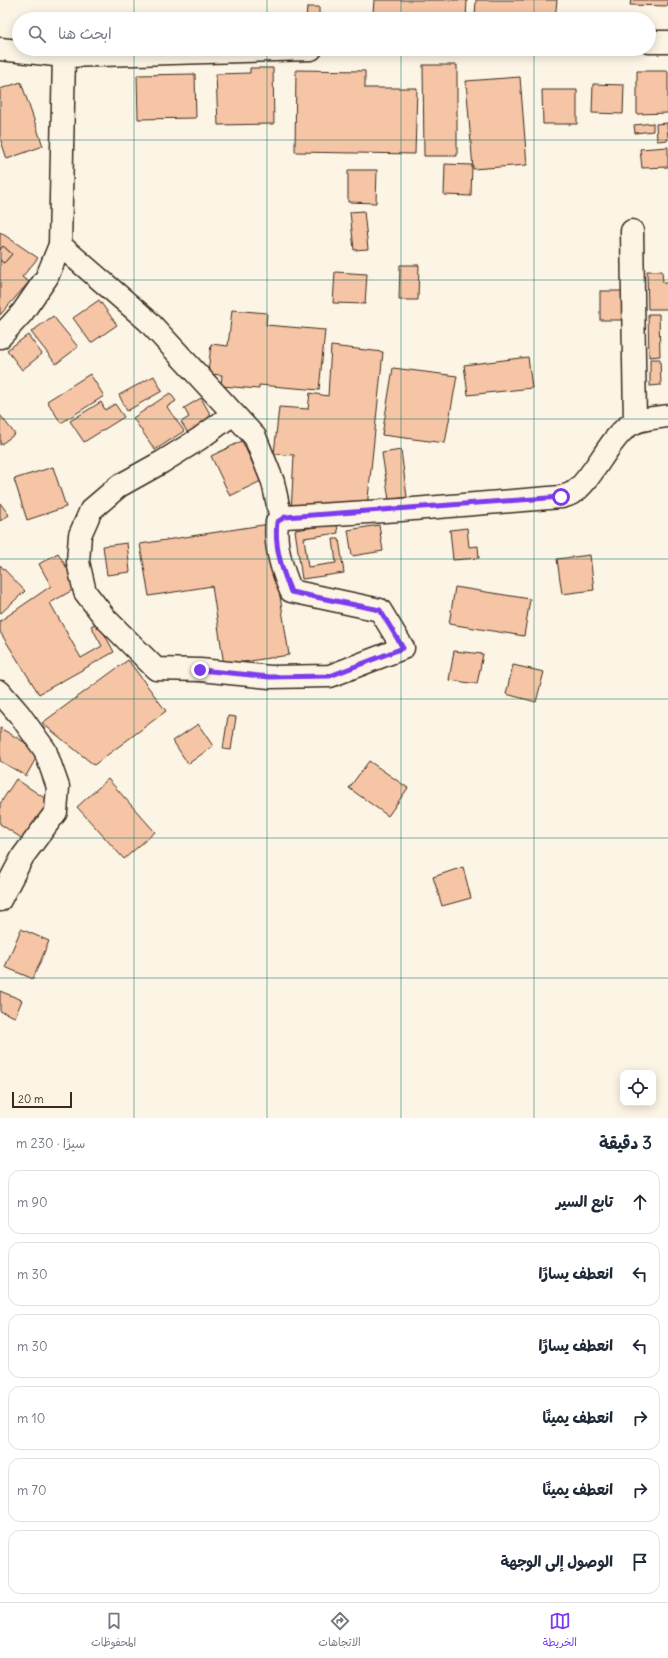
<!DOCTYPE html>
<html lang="ar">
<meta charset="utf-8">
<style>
:root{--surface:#fff;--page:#f2f2f3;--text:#1f2937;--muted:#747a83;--line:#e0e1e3;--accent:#7c3aed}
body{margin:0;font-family:Delius,"Playpen Sans Arabic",sans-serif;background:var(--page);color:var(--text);direction:rtl}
.controls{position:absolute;right:12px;bottom:12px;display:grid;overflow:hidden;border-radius:8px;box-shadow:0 2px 10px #0003}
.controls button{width:36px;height:36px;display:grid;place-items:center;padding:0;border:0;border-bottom:1px solid var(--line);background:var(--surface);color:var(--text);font:20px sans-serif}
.scale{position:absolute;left:12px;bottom:10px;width:60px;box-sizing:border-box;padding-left:4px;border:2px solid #3b2a1e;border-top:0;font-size:11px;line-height:14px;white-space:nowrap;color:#3b2a1e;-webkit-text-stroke:3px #fcf5e5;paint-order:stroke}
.stop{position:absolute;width:12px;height:12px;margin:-9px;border:3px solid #7c3aed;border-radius:50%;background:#fff}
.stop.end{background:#7c3aed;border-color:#fff;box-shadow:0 1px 4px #0008}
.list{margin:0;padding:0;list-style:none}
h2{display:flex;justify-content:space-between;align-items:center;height:52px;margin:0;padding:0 16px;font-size:17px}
h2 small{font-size:13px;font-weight:400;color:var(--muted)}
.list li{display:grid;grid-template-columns:26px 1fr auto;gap:12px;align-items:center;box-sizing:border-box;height:64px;margin:0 8px 8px;padding:0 8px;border:1px solid var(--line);border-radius:12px}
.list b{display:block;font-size:15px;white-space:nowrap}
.list em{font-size:13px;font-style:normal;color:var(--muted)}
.icon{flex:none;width:22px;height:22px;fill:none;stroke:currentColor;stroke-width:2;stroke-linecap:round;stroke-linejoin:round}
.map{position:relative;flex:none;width:668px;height:1118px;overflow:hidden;direction:ltr}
.search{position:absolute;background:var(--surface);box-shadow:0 2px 10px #0003;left:12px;right:12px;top:12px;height:44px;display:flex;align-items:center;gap:10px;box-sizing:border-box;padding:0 14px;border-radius:22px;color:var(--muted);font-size:15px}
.sheet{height:484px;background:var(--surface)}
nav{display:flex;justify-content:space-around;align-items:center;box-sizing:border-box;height:56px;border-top:1px solid var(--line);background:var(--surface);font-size:11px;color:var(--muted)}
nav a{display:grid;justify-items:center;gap:2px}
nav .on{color:var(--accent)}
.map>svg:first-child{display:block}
.building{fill:#f5c5a5;stroke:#3b2a1e}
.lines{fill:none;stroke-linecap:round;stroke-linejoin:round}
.minor-casing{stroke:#3b2a1e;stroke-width:25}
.minor{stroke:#fcf5e5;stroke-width:22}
.route{stroke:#7c3aed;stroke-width:5}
.grid{fill:none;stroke:#0f766e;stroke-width:1;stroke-opacity:0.55}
</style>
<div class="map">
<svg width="668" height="1118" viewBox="0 0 668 1118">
<rect width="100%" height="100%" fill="#fcf5e5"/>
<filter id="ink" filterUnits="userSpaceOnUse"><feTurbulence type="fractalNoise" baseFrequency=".025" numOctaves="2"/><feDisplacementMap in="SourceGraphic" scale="8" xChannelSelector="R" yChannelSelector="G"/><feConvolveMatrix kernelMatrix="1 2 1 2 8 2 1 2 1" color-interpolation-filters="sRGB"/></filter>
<g filter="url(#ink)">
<!-- building -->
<g class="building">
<path d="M374,0h93l-1,19 -93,-6z"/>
<path d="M476,0h81l-2,19 -80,-1z"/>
<path d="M631,0h37v6l-38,-1z"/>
<path d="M307,7h12v12h-13z"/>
<path d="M423,65h34v91h-33z"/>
<path d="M250,68h23l1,56 -56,1 -2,-51 34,-1z"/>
<path d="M296,70l69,1v17h52l-2,66 -120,-2z"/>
<path d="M637,71h31v42l-31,1z"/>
<path d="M195,74l1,44 -58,1 -1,-44z"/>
<path d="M520,77l7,88 -54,4 -7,-88z"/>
<path d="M21,82l22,64 -36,13 -7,-21v-49z"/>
<path d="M593,84l31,1 -1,29 -31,-1z"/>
<path d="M542,90h35v34h-34z"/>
<path d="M653,123v8l-18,2 -1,-8z"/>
<path d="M667,123l1,17 -11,1 -1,-17z"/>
<path d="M668,147v20l-26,1 -2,-19z"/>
<path d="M445,164l27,1 -1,31 -27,-1z"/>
<path d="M348,170h29l-1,33 -28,-1z"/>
<path d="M364,211l4,38 -14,1 -4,-38z"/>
<path d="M0,232l38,26 -16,19 7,5 -29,33v-55l4,3 8,-9 -9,-8 -3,4z"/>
<path d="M3,246l9,8 -8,9 -4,-3v-10z"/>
<path d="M400,265h19l-1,35h-19z"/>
<path d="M647,271h15l1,12h5v26h-20z"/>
<path d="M335,272l32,2 -2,30 -32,-1z"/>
<rect x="600" y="291" width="24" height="29"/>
<path d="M99,300l18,25 -26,18 -18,-25z"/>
<path d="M232,310l35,3 -1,12 59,5 -6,60 -60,-5v4l-38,-3 1,-11 -14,-1 3,-30 17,2z"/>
<path d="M648,314h11l1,42 -11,1z"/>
<path d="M53,316l25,31 -22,17 -25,-32z"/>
<path d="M28,335l14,19 -20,16 -15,-20z"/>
<path d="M331,346l52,6 -16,156 -76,5 3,-58 -20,-1 5,-47 29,2 2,-16 18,3z"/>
<path d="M528,357l4,31 -64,7 -4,-30z"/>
<path d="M650,359h10l1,26 -11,1z"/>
<path d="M393,368l64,8 -12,67 -63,-8z"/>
<path d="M90,374l14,22 -43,27 -14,-22z"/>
<path d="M154,376l8,15 -35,20 -8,-16z"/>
<path d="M170,393l6,8 -9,6 17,24 -29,19 -22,-32z"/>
<path d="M201,398l12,21 -25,14 -7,-11 8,-5 -5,-9z"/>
<path d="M101,402l4,8 10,-6 9,13 -40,25 -14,-21z"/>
<path d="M0,415l15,19 -15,11z"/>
<path d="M242,441l19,40 -31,15 -19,-40z"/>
<path d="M401,450l6,47 -18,3 -7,-47z"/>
<path d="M53,467l13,40 -39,13 -13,-41z"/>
<path d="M0,503l9,12 -9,6z"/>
<path d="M269,524l20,131 -65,10 -12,-79 -63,10 -9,-52z"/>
<path d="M337,524l1,9 -34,5 4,29 28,-4 -3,-24h6l5,34 -42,6 -7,-49z"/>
<path d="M379,525l4,26 -31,5 -4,-26z"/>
<path d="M467,528l2,19 9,-1 1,12 -26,2 -3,-30z"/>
<path d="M127,543l3,29 -23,3 -4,-29z"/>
<path d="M58,553l20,34 -28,16 31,55 21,-12 -11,-20 7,-4 16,30 -75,42 -39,-62v-11l51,-35 -12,-22z"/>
<path d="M590,555l4,35 -32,4 -5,-35z"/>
<path d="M0,565l25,26 -24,22 -1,-1z"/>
<path d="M455,587l75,12 -6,37 -75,-12z"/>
<path d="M454,651l29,3 -6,30 -28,-4z"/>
<path d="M128,660l38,51 -72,54 -52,-42z"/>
<path d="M513,665l31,7 -8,30 -30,-8z"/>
<path d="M228,716l8,1 -5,33 -8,-1z"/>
<path d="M198,724l15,22 -25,18 -15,-23z"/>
<path d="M0,728l40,23 -14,25 -26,-15z"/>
<path d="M369,761l39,27 -20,28 -39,-28z"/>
<path d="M16,779l36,24 -26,38 -26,-17v-20z"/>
<path d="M108,779l47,53 -31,27 -47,-52z"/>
<path d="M463,867l8,31 -29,8 -9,-29z"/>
<path d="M21,929l28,12 -16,38 -28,-12z"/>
<path d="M0,991l22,9 -7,17 -15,-6z"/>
</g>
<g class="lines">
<!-- minor casing -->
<g class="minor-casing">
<g id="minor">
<path d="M649,42h19"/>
<path d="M0,49l64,7 247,-7"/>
<path d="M632,231l3,191"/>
<path d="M60,245l88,76 107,116 18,45 8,37"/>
<path d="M0,337l22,-24 25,-36 13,-32 4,-189"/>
<path d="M233,414l-34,25 -37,23 -43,24 -28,24 -11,25 -2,27 7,30 21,27 50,50 44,1 70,7 60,-1 73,-28 -23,-38 -89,-19c-9,-21 -17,-45 -14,-69l8,-5 116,-7 160,-13c4,-1 8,-2 11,-4 18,-9 36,-52 55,-66 11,-9 28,-9 41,-11"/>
<path d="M0,692l19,22 26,36 13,37 -2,25 -33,44 -23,44"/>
</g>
</g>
<!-- minor -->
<use href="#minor" class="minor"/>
</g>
</g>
<g class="lines" filter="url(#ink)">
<!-- route -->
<path class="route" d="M200,670l70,7 60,-1 73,-28 -23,-38 -89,-18c-9,-22 -17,-46 -14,-70l8,-5 276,-20"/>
</g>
<!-- grid -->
<path class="grid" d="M134,0v19M267,0v19M401,0v19M534,0v19M134,49v1069M267,49v1069M401,49v1069M534,49v1069M0,140h668M0,280h668M0,419h668M0,559h668M0,699h668M0,838h668M0,978h668"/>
</svg>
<div class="controls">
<button><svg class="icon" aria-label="locate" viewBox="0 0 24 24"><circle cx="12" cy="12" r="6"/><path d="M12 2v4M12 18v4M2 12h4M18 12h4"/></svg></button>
</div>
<div class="scale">20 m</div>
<div class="stop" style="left:561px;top:497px"></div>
<div class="stop end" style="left:200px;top:670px"></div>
<div class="search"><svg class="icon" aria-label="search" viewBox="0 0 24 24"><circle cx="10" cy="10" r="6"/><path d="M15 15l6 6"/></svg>ابحث هنا</div>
</div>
<section class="sheet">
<h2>3 دقيقة<small>سيرًا · 230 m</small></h2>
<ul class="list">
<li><svg class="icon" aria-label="ahead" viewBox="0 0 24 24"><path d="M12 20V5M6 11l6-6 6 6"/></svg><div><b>تابع السير</b></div><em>90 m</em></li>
<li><svg class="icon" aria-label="left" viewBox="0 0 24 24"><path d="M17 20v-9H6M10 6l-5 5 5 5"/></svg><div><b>انعطف يسارًا</b></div><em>30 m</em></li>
<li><svg class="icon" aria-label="left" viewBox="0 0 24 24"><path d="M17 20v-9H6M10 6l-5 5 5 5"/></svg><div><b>انعطف يسارًا</b></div><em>30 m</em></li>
<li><svg class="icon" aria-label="right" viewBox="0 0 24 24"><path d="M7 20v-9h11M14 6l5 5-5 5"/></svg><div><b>انعطف يمينًا</b></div><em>10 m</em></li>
<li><svg class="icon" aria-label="right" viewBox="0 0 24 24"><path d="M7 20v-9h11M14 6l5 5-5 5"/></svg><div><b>انعطف يمينًا</b></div><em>70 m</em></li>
<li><svg class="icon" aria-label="arrive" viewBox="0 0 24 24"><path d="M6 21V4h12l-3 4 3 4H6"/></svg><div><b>الوصول إلى الوجهة</b></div></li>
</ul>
</section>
<nav>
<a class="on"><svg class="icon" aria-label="map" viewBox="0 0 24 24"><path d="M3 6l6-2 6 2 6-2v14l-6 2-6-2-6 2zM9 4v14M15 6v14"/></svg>الخريطة</a>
<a><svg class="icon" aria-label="directions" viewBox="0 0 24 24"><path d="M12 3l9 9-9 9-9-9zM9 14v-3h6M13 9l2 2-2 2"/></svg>الاتجاهات</a>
<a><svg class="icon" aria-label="saved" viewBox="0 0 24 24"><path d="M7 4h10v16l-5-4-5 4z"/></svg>المحفوظات</a>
</nav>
